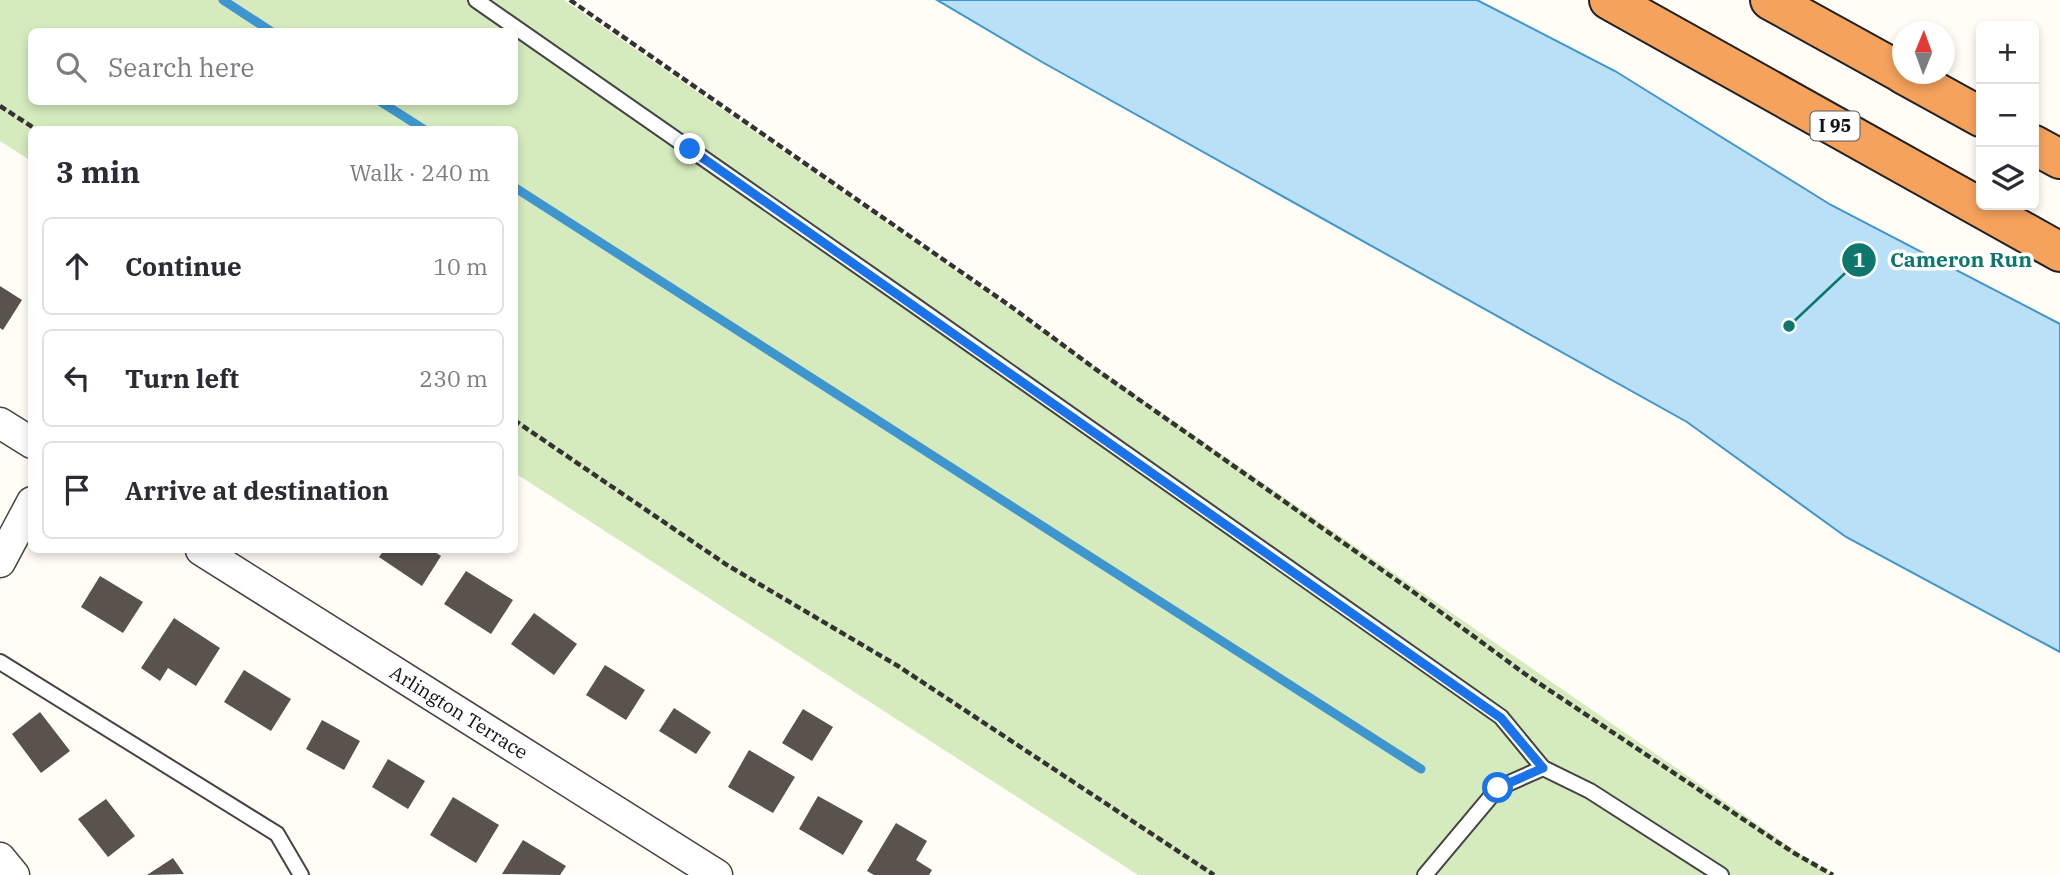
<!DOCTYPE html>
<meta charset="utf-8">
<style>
:root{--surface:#fff;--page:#f2f2f3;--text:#2b2b33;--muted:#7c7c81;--line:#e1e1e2}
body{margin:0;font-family:"IBM Plex Serif",serif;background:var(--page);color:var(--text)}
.controls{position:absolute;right:21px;top:21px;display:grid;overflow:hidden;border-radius:10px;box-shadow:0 4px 10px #0003}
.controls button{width:63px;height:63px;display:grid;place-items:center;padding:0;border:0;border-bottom:2px solid var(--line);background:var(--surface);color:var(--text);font:35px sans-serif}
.compass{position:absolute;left:1892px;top:21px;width:63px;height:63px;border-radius:50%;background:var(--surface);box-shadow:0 4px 10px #0003;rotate:1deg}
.stop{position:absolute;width:21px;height:21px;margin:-16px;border:5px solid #1a73e8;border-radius:50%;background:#fff}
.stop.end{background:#1a73e8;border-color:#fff;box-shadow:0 2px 7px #0008}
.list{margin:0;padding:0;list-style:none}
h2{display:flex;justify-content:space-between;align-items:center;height:91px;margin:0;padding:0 28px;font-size:30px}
h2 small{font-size:23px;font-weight:400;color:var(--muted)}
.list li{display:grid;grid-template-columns:46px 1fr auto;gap:21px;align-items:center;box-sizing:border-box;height:98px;margin:0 14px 14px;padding:0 14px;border:2px solid var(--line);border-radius:10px}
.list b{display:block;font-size:26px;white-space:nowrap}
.list em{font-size:23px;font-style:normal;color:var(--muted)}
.icon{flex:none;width:38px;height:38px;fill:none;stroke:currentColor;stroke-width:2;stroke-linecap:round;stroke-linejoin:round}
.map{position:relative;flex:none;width:2060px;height:875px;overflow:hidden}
.search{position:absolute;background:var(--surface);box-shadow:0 4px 10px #0003;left:28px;top:28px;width:490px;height:77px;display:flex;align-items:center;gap:18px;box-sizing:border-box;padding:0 24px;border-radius:10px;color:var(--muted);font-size:26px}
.panel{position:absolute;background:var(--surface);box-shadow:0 4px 10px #0003;left:28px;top:126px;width:490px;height:427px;border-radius:10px}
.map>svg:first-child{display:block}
.green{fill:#d5ebbd;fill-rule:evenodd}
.water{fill:#b9e0f7;stroke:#3f96cf;stroke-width:2}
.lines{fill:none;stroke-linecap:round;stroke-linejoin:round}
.stream{stroke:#3f96cf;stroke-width:9}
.building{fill:#5a524d}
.service-casing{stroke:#444;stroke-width:18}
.minor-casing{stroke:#444;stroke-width:33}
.motorway-casing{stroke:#222;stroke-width:42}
.path{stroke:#333;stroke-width:4.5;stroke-dasharray:7 3.5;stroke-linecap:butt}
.service{stroke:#fff;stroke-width:14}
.minor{stroke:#fff;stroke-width:30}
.motorway{stroke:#f5a25d;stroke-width:38}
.route{stroke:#1a73e8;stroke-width:9}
.labels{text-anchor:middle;stroke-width:7;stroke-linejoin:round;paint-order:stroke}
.shield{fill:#fff;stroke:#585858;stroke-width:2}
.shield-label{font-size:18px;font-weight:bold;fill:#111}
.street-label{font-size:19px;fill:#111;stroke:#fff}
.leader{fill:none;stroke:#0f766e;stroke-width:2.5}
.callout-dot{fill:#0f766e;stroke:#fff;stroke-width:2.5}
.mark-label{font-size:21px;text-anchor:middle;font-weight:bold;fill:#fff}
.callout-label{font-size:21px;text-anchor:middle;font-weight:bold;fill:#0f766e;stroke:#fff;stroke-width:7;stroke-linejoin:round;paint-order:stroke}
</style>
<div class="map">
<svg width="2060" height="875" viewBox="0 0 2060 875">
<rect width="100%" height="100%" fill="#fffdf5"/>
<!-- green -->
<path class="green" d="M0,0h564l1267,875h-693l-623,-402 -1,-343h-482l-1,31 -31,-20zM32,32h482v70h-482z"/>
<!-- water -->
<path class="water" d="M937,0h540l138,71 216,134 229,119v328l-214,-115 -159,-115 -645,-360z"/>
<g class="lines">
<!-- stream -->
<g class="stream">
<path d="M223,0l49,32"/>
<path d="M381,102l44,28"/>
<path d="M514,187l907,582"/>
</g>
</g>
<!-- building -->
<g class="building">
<path d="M0,286l22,14 -19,30 -3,-2z"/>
<path d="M384,550h48l9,6 -19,30 -43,-29z"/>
<path d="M466,571l47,29 -22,34 -47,-30z"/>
<path d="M100,576l43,26 -20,31 -42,-26z"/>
<path d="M534,613l43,31 -23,31 -43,-31z"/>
<path d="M174,618l46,30 -24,38 -28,-18 -8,13 -19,-13z"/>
<path d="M605,665l40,25 -19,30 -40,-25z"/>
<path d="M244,670l47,29 -20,32 -47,-29z"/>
<path d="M674,708l37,24 -15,22 -37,-23z"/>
<path d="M803,709l30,18 -21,34 -30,-18z"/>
<path d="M40,712l30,39 -29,22 -29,-39z"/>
<path d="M322,720l38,21 -16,29 -38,-21z"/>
<path d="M749,750l46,27 -22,36 -45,-26z"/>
<path d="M388,759l37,22 -17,28 -36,-22z"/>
<path d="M818,796l45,25 -20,34 -44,-26z"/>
<path d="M453,797l46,28 -23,38 -46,-28z"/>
<path d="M106,799l29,37 -27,21 -30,-38z"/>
<path d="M896,823l31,18 -11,19 16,10 -3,5h-55l-7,-4z"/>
<path d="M523,840l43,26 -6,9 -58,-1z"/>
<path d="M173,858l11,16 -37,1z"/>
</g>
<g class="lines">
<!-- service casing -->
<g class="service-casing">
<g id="service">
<path d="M476,0l441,307 584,410 42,51"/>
<path d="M0,662l277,172 24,41"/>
<path d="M1425,875l73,-87 45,-20 47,23 131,84"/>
</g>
</g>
<!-- minor casing -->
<g class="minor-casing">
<g id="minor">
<path d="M0,423l32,20"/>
<path d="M201,550l516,325"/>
<path d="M0,562l32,-60"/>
<path d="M0,858l14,17"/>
</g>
</g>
<!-- motorway casing -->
<g class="motorway-casing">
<g id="motorway">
<path d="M1609,0l451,252"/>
<path d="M1770,0l132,73"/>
<path d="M1903,74l78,43"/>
<path d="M2034,145l26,14"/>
</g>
</g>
<!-- path -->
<g class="path">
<path d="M570,0l443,308 81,60 318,223 113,83 269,179 39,22"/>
<path d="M0,106l37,24"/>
<path d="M514,420l213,145 171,101 316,209"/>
</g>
<!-- service -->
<use href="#service" class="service"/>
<!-- minor -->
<use href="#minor" class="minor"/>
<!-- motorway -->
<use href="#motorway" class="motorway"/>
</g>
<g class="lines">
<!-- route -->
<path class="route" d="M690,149l811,569 42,50 -45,20"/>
</g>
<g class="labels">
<!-- shield labels -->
<rect class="shield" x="1810.5" y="111.5" width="49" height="29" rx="5"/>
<g class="shield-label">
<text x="1835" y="132">I 95</text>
</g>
<!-- street labels -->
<g class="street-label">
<text transform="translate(459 712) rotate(32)" y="7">Arlington Terrace</text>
</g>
</g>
<!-- callouts -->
<path class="leader" d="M1789 326L1859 260"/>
<g class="callout-dot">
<circle cx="1789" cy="326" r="7"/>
<circle cx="1859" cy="260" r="18"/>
</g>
<g class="mark-label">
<text x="1859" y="267">1</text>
</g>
<g class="callout-label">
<text x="1961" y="267">Cameron Run</text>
</g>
</svg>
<div class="controls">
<button>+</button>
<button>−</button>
<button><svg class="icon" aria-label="layers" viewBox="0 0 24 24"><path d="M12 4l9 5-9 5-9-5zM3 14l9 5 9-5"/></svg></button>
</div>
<svg class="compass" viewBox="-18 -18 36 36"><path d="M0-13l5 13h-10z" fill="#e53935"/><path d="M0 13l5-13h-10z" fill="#7c7c81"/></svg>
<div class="stop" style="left:1498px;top:788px"></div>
<div class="stop end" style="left:690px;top:149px"></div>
<div class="search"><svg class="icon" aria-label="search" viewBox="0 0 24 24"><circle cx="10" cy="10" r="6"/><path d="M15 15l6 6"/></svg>Search here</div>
<section class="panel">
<h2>3 min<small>Walk · 240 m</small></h2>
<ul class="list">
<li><svg class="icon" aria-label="ahead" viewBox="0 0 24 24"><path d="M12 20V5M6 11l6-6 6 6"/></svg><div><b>Continue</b></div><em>10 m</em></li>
<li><svg class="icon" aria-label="left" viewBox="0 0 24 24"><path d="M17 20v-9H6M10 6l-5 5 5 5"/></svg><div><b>Turn left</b></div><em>230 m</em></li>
<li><svg class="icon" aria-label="arrive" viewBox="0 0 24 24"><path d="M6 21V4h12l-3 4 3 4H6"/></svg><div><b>Arrive at destination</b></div></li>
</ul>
</section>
</div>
